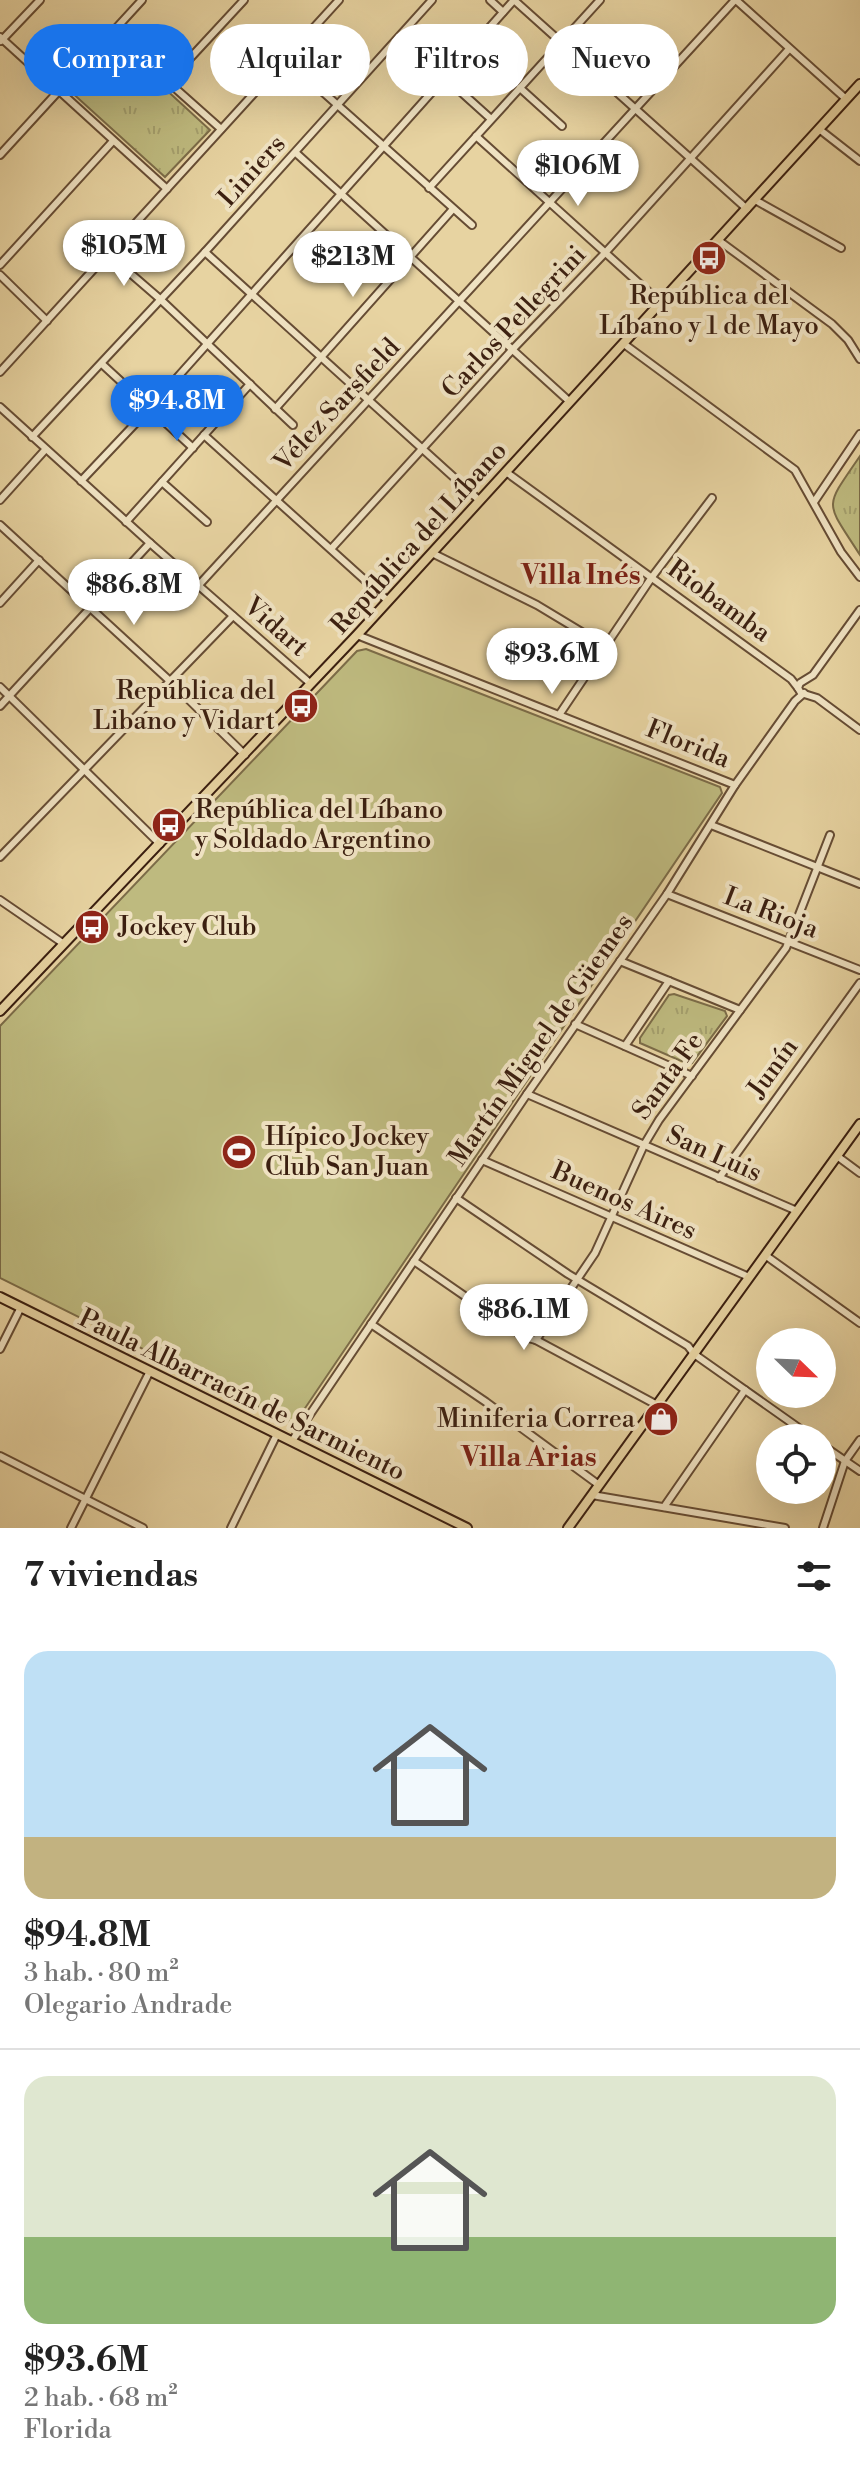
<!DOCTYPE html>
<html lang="es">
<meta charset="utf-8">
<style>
body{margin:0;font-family:"Libre Bodoni",serif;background:#f2f2f2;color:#222;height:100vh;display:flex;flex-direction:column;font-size:30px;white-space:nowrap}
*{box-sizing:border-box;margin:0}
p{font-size:26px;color:#767676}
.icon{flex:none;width:44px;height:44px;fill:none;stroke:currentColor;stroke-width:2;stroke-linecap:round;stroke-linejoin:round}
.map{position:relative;height:1528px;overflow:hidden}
.details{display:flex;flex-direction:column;background:#fff;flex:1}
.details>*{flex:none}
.banner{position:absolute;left:24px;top:24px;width:812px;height:72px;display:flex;gap:16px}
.needle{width:52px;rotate:113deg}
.buttons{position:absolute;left:756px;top:1328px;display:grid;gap:16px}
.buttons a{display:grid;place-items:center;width:80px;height:80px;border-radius:50%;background:#fff;box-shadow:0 8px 32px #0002;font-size:40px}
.price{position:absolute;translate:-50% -68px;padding:0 18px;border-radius:28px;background:#fff;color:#222;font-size:26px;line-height:52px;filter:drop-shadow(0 2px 4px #0008)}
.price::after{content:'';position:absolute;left:50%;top:48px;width:24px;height:18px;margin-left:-12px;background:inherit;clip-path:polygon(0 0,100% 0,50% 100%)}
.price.selected{background:#1a73e8;color:#fff}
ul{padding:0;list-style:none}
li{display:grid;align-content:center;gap:16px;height:424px;padding:0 24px}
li+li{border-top:2px solid #e0e0e0}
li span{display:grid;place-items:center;height:248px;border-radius:24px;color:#555}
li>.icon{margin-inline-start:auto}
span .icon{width:144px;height:144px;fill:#fffc;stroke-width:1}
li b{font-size:34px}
h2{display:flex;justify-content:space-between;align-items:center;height:96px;padding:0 24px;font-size:34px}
.chip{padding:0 28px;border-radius:36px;background:#fff;box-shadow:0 8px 32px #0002;font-size:28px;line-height:72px}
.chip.selected{background:#1a73e8;color:#fff}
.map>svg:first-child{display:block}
.grass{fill:url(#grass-tufts);stroke:#7c6c48;stroke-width:2}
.garden{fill:#beba7f;stroke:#7c6c48;stroke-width:2}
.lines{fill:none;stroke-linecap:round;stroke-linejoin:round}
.minor-casing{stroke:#664c34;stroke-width:10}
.major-casing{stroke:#3b1f10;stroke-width:12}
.minor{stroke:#efe2c2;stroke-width:6}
.major{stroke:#e7d3a1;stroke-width:8}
.labels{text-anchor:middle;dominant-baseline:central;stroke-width:8;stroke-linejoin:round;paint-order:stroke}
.street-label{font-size:26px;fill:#3b1f10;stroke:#efe2c2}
.poi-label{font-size:26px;fill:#3b1f10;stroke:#efe2c2;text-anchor:start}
.neighbourhood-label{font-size:28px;font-weight:bold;fill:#7a1f14;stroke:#efe2c2}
</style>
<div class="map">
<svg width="860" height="1528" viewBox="0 0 860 1528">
<defs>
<pattern id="grass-tufts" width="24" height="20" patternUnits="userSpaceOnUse" patternTransform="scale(2)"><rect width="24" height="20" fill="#beba7f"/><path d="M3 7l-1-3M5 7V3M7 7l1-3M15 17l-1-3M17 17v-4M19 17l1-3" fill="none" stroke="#a49f6d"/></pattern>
</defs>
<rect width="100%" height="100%" fill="#e7d3a1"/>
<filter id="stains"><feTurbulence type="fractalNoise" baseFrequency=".0025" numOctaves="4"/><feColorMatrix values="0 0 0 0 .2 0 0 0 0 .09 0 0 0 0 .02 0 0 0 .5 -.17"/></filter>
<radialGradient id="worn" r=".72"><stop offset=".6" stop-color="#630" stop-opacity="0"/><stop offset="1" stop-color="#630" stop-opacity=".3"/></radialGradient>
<g class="grass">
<polygon points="113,41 210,130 165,177 69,90"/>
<path d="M860,456V555C825,500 823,510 860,456Z"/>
<polygon points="674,994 725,1011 727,1016 692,1063 688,1064 640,1043 640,1038 669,995"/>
</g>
<polygon class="garden" points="366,649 720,787 722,793 297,1420 290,1422 0,1278 0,1026 357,651"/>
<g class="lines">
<g class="minor-casing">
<g id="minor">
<polyline points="490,0 503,12"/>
<polyline points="514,0 747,209"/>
<polyline points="736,0 846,99"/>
<polyline points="112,32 221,129"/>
<polyline points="0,37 167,189"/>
<polyline points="400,37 491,119"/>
<polyline points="1,41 40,0"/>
<polyline points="286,59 472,225"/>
<polyline points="168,82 244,0"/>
<polyline points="520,88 562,126"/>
<polyline points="819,129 860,161"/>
<polyline points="476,136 661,303"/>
<polyline points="296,153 570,402"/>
<polyline points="0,155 142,0"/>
<polyline points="429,188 600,0"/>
<polyline points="755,200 841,248"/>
<polyline points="718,240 832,324 848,340 860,359"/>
<polyline points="205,252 480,501"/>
<polyline points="108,254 160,299 293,425"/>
<polyline points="0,265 113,141"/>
<polyline points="0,275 47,321"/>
<polyline points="624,344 795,470 841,552 860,577"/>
<polyline points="102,364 193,448"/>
<polyline points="0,372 339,0"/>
<polyline points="0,407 150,543 311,684"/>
<polyline points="275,409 453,209"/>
<polyline points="204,435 388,601"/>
<polyline points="32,437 205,252 432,0"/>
<polyline points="506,472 791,679 798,688"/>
<polyline points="81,481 150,408 514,0"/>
<polyline points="162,482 207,522"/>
<polyline points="0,500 45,450"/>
<polyline points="814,502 860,434"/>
<polyline points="126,522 250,384"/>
<polyline points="0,525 171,682 245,755"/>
<polyline points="331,549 512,350 605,253 789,49"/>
<polyline points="432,553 537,605 605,646"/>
<polyline points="198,586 735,0"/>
<polyline points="0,603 39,560"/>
<polyline points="860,610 813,675 800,683 798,688 801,693 817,698 860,730"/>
<polyline points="357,635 735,785"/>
<polyline points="0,687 160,844"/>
<polyline points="0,706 150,543"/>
<polyline points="559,715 652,577 712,498"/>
<polyline points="711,825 860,884"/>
<polyline points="0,857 233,616"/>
<polyline points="667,894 860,970"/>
<polyline points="0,900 64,944"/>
<polyline points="620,961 740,1010"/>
<polyline points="575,1024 692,1076"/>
<polyline points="625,1046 669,981"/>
<polyline points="527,1094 797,1211"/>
<polyline points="837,1156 860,1173"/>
<polyline points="482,1160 749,1277"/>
<polyline points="719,1178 860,983"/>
<polyline points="456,1198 568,1274 688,1346 694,1354 813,1438"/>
<polyline points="765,1255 860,1323"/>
<polyline points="414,1261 524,1337 536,1340 657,1405"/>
<polyline points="371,1324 486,1402 599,1485"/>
<polyline points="536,1340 595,1253 644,1145 659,1120 786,948 830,835"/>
<polyline points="0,1349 21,1307"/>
<polyline points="292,1441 527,1094 667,894 735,785 795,701 804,693"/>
<polyline points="822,1445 860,1471"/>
<polyline points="0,1456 143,1528"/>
<polyline points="592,1495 785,1528"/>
<polyline points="664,1507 745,1390"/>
<polyline points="71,1528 150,1371"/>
<polyline points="231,1528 277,1434"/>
<polyline points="823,1528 845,1461 860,1440"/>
</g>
</g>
<g class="major-casing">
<g id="major">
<polyline points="0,1011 357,635 860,84"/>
<polyline points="0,1297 467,1528"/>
<polyline points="568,1528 860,1124"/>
</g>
</g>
<use href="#minor" class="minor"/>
<use href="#major" class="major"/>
</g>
<defs>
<g id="bus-disc" transform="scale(1.8)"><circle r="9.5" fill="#8f2418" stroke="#efe2c2"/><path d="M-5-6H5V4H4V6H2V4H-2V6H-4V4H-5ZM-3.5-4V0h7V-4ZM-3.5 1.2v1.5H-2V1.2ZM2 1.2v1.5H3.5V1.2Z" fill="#fff"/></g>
<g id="stadium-disc" transform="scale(1.8)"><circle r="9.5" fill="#8f2418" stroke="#efe2c2"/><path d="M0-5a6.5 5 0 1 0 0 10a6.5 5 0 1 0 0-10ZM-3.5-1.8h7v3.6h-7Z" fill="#fff"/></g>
<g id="shop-disc" transform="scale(1.8)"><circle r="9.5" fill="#8f2418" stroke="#efe2c2"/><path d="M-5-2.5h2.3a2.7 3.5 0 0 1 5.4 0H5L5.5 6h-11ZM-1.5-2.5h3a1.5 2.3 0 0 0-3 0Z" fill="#fff"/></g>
</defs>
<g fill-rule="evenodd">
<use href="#bus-disc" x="709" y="258"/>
<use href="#bus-disc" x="301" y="706"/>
<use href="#bus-disc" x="169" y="825"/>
<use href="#bus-disc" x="92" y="927"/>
<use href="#stadium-disc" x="239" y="1152"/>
<use href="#shop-disc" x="661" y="1419"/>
</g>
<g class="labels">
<g class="street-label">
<text transform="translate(252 171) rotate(-48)">Liniers</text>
<text transform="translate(514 322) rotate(-47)">Carlos Pellegrini</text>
<text transform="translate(337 405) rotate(-47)">Vélez Sarsfield</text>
<text transform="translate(419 538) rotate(-48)">República del Líbano</text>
<text transform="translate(719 601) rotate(36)">Riobamba</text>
<text transform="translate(276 627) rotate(41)">Vidart</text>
<text transform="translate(688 744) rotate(22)">Florida</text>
<text transform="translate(771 913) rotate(21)">La Rioja</text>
<text transform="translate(541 1040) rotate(-55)">Martín Miguel de Güemes</text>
<text transform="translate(773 1068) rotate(-54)">Junín</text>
<text transform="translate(668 1076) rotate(-54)">Santa Fe</text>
<text transform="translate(714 1154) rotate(24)">San Luis</text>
<text transform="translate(624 1201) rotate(24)">Buenos Aires</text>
<text transform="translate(242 1395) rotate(26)">Paula Albarracín de Sarmiento</text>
</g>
<g class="poi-label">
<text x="709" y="296" text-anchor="middle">República del<tspan x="709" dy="30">Líbano y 1 de Mayo</tspan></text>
<text x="275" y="691" text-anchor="end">República del<tspan x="275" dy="30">Libano y Vidart</tspan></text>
<text x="195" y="810">República del Líbano<tspan x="195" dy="30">y Soldado Argentino</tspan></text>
<text x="118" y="927">Jockey Club</text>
<text x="265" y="1137">Hípico Jockey<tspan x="265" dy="30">Club San Juan</tspan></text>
<text x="635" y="1419" text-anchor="end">Miniferia Correa</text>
</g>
<g class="neighbourhood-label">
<text x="581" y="575">Villa Inés</text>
<text x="529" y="1457">Villa Arias</text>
</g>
</g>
<rect width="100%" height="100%" filter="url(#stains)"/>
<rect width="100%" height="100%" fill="url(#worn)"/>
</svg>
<div class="buttons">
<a><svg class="needle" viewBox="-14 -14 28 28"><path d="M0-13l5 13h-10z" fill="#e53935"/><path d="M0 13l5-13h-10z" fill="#767676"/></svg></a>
<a><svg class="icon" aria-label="locate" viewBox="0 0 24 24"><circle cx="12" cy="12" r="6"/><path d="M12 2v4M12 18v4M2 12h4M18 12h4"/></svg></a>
</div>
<b class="price" style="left:578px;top:208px">$106M</b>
<b class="price" style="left:124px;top:288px">$105M</b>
<b class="price" style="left:353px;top:299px">$213M</b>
<b class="price selected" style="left:177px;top:443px">$94.8M</b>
<b class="price" style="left:134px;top:627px">$86.8M</b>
<b class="price" style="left:552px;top:696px">$93.6M</b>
<b class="price" style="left:524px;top:1352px">$86.1M</b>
<div class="banner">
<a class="chip selected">Comprar</a>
<a class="chip">Alquilar</a>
<a class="chip">Filtros</a>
<a class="chip">Nuevo</a>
</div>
</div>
<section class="details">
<h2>7 viviendas<svg class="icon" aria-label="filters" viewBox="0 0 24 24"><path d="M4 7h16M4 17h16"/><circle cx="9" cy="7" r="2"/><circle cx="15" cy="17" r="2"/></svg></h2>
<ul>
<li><span style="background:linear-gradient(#bfe0f5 75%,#c2b280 0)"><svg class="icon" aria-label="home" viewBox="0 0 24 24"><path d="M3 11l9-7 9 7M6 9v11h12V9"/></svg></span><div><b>$94.8M</b><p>3 hab. · 80 m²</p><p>Olegario Andrade</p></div></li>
<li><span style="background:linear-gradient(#dfe7d0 65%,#8fb573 0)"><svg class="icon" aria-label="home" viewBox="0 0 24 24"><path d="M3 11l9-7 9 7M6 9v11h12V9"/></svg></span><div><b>$93.6M</b><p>2 hab. · 68 m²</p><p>Florida</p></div></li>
</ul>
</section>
